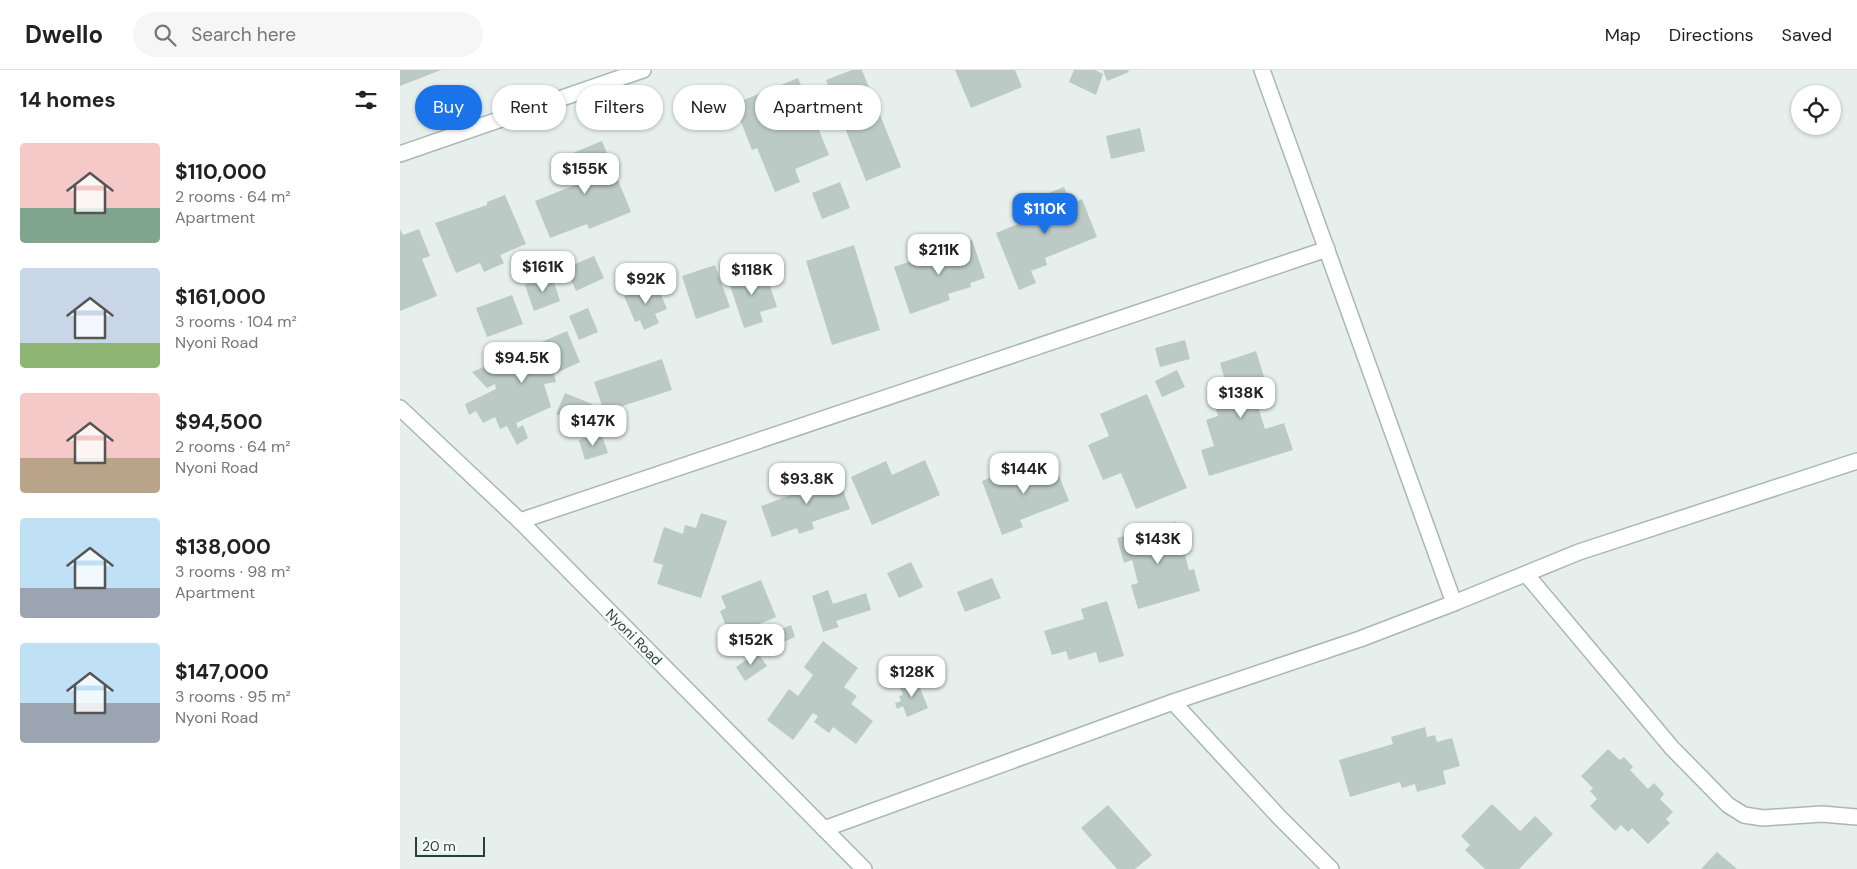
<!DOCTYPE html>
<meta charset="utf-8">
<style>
body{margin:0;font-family:"DM Sans",sans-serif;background:#f6f6f6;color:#222;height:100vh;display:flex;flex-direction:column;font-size:19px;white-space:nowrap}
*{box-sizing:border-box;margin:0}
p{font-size:16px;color:#767676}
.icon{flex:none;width:28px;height:28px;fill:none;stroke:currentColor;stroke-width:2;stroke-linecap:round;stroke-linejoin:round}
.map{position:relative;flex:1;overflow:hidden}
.panel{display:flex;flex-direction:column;background:#fff;width:400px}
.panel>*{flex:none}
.guide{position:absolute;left:15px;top:15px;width:475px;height:45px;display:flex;gap:10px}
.fabs{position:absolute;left:1391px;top:15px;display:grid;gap:10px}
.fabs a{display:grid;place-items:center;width:50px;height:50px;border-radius:50%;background:#fff;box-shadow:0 1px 4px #0004;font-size:25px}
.scale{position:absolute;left:15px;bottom:12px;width:70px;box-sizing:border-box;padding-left:5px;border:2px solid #24423a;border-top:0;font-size:14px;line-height:18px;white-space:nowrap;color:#24423a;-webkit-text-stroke:4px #f7fbf9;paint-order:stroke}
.price{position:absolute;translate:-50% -42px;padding:0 11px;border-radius:10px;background:#fff;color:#222;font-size:16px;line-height:32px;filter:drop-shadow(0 1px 2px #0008)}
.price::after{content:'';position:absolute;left:50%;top:30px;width:15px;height:11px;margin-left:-8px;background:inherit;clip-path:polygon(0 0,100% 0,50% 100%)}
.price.on{background:#1a73e8;color:#fff}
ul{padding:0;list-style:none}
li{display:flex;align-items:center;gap:15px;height:125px;padding:0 20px}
li span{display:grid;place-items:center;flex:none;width:140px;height:100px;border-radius:5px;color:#555}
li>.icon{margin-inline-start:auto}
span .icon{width:60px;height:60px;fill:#fffc;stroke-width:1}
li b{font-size:21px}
h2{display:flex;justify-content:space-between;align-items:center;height:60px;padding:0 20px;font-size:21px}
.tag{padding:0 18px;border-radius:22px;background:#fff;box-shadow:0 1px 4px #0004;font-size:18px;line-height:45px}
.tag.on{background:#1a73e8;color:#fff}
header{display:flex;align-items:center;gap:30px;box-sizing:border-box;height:70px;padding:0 25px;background:#fff;border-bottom:1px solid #e0e0e0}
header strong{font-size:24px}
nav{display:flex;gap:28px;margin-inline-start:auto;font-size:18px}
.search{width:350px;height:45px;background:#f6f6f6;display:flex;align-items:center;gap:12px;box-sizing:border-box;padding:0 18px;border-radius:28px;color:#767676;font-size:19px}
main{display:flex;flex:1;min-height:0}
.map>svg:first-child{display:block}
.building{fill:#bbcac4}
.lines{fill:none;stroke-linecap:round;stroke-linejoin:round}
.street-casing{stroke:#a8b8b2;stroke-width:18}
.street{stroke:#fff;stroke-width:15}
.labels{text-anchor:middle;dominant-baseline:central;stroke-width:5;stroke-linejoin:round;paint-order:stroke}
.street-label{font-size:14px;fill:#24423a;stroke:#f7fbf9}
</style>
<header>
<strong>Dwello</strong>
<div class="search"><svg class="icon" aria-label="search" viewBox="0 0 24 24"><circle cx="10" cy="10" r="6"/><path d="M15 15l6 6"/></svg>Search here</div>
<nav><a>Map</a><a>Directions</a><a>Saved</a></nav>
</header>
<main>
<section class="panel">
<h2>14 homes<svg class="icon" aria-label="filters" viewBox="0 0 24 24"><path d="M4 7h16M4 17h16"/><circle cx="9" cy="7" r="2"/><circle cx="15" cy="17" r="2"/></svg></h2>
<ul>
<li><span style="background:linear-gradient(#f6c9c9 65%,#7fa58c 0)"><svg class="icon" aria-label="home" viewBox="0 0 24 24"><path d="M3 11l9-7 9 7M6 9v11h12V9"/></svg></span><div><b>$110,000</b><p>2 rooms · 64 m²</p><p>Apartment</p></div></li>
<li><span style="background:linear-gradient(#c9d6e8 75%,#8fb573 0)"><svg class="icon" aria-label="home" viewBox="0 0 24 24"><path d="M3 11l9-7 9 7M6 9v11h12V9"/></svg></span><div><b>$161,000</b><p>3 rooms · 104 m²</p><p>Nyoni Road</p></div></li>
<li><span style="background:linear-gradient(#f6c9c9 65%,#b9a48a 0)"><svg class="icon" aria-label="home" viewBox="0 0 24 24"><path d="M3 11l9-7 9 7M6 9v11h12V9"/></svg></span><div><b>$94,500</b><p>2 rooms · 64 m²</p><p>Nyoni Road</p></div></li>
<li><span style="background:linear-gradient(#bfe0f5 70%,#9aa5b1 0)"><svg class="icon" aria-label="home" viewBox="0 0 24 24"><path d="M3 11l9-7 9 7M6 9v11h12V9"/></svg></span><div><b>$138,000</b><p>3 rooms · 98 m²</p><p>Apartment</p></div></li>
<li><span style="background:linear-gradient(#bfe0f5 60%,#9aa5b1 0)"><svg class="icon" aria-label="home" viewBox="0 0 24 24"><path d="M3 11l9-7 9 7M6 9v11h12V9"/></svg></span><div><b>$147,000</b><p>3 rooms · 95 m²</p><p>Nyoni Road</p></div></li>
</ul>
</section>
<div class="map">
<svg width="1457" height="799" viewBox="0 0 1457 799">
<rect width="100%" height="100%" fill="#e6efeb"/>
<g class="building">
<polygon points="0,0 41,0 0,16"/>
<polygon points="452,0 462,0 501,97 466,111 426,10"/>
<polygon points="555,0 615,0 622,17 571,38"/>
<polygon points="674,0 695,0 703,4 696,25 669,12"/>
<polygon points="703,0 728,0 729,2 707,11"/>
<polygon points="398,8 429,85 395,99 400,112 375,122 357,78 352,80 334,34"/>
<polygon points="740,58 745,81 711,89 706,66"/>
<polygon points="202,71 231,142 189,159 187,154 150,168 135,131 180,113 168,85"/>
<polygon points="440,112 450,138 422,149 412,123"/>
<polygon points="664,117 671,134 682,129 697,167 645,188 647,195 631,201 636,213 619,220 596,163 637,146 631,130"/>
<polygon points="105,125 126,174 100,185 104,193 84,202 80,193 56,203 35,153 87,135 87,132"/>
<polygon points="0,159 3,165 19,159 30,186 22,189 37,226 0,241"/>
<polygon points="572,170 585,208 570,213 571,217 548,224 550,230 510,244 494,197"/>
<polygon points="454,175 480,260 432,275 406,191"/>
<polygon points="194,186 204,208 176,221 166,198"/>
<polygon points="315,195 330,237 296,249 282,206"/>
<polygon points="364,198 377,237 360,242 363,252 344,258 328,209"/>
<polygon points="152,206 160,231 134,241 125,215"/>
<polygon points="256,213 267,239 255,244 259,253 244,260 240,250 235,252 224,226"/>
<polygon points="112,225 123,254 87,267 76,238"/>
<polygon points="188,238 198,262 179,270 169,246"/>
<polygon points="167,261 180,292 154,304 156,312 144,314 151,337 116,353 118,358 123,355 128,368 117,375 107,356 100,359 95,347 83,353 76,341 69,345 65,334 96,319 95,314 87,318 72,302"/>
<polygon points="785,270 790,289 760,297 755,278"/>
<polygon points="856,281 870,326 856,330 865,359 884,353 893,380 809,406 801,380 814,376 806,350 818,346 808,314 825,310 820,293"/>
<polygon points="262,289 272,320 204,342 194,312"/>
<polygon points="777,300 785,317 762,327 755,311"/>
<polygon points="165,323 192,334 183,355 156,344"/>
<polygon points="747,324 787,418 736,439 721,403 703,410 688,375 709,366 700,344"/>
<polygon points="201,363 208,383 185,390 179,370"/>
<polygon points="525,390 540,425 472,455 451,407 486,391 492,405"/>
<polygon points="641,391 645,403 656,398 669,431 620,450 623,457 602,465 582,411 609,400 614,414 625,410 621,399"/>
<polygon points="434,396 450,439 412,452 414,459 399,464 397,458 372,467 361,436 418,415 414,404"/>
<polygon points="301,443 327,451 301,528 257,514 263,495 253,492 264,457 283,464 285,455 296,458"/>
<polygon points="776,452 789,500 794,499 800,521 738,539 731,515 738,513 732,490 724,493 717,468"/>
<polygon points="511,492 523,517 499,528 487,503"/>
<polygon points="592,508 601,528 565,542 557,522"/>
<polygon points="361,510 376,547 343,561 345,566 332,572 320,541 326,538 321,526"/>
<polygon points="428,520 433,534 466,523 471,540 436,551 439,557 423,562 412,526"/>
<polygon points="707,531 724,586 699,593 696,582 669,590 666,581 652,585 644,561 684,549 681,539"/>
<polygon points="391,555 395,567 367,579 363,567"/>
<polygon points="423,571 458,598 444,617 457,626 451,634 473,651 456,674 433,657 429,663 414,652 418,646 413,643 393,670 367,650 389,619 398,626 413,605 404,597"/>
<polygon points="357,582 367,596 345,611 336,597"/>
<polygon points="516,608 528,638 507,647 503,636 497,639 495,633 501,631 499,626 503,625 499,615"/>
<polygon points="1025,657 1027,667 1035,665 1037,672 1052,668 1060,696 1043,701 1046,714 1017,722 1015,714 1002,718 1000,712 950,727 939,690 993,674 991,667"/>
<polygon points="1208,679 1220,690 1224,687 1233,697 1230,700 1248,719 1254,713 1264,724 1260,729 1273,742 1266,749 1270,753 1248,774 1232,758 1228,762 1221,755 1215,761 1190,736 1197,729 1190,721 1193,718 1181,706"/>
<polygon points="1092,734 1120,761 1135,746 1153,764 1119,799 1085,799 1065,780 1070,775 1061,766"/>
<polygon points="708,735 752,785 735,799 717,799 681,758"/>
<polygon points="1317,782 1337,799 1301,799"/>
</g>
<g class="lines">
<g class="street-casing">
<g id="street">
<polyline points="862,0 1054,533 1179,482 1457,391"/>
<polyline points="0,84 243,0"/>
<polyline points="0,338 120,451 464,799"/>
<polyline points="120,451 927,179"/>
<polyline points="1126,504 1272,678 1328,735 1344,745 1363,748 1422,744 1457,747"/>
<polyline points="424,759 773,632"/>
<polyline points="931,799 880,748 773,632 960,569 1054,533"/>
</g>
</g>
<use href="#street" class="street"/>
</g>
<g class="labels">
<g class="street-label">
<text transform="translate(234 567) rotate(45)">Nyoni Road</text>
</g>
</g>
</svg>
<div class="fabs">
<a><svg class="icon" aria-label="locate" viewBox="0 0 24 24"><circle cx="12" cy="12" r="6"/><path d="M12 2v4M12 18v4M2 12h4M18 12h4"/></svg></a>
</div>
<div class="scale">20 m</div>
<b class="price" style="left:185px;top:125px">$155K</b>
<b class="price on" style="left:645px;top:165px">$110K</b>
<b class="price" style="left:539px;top:206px">$211K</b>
<b class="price" style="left:143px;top:223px">$161K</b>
<b class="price" style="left:352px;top:226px">$118K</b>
<b class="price" style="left:246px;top:235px">$92K</b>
<b class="price" style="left:122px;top:314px">$94.5K</b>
<b class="price" style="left:841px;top:349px">$138K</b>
<b class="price" style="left:193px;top:377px">$147K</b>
<b class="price" style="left:624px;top:425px">$144K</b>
<b class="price" style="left:407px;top:435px">$93.8K</b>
<b class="price" style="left:758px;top:495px">$143K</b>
<b class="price" style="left:351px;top:596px">$152K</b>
<b class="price" style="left:512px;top:628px">$128K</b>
<div class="guide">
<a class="tag on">Buy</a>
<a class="tag">Rent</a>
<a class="tag">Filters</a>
<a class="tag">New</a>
<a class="tag">Apartment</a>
</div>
</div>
</main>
